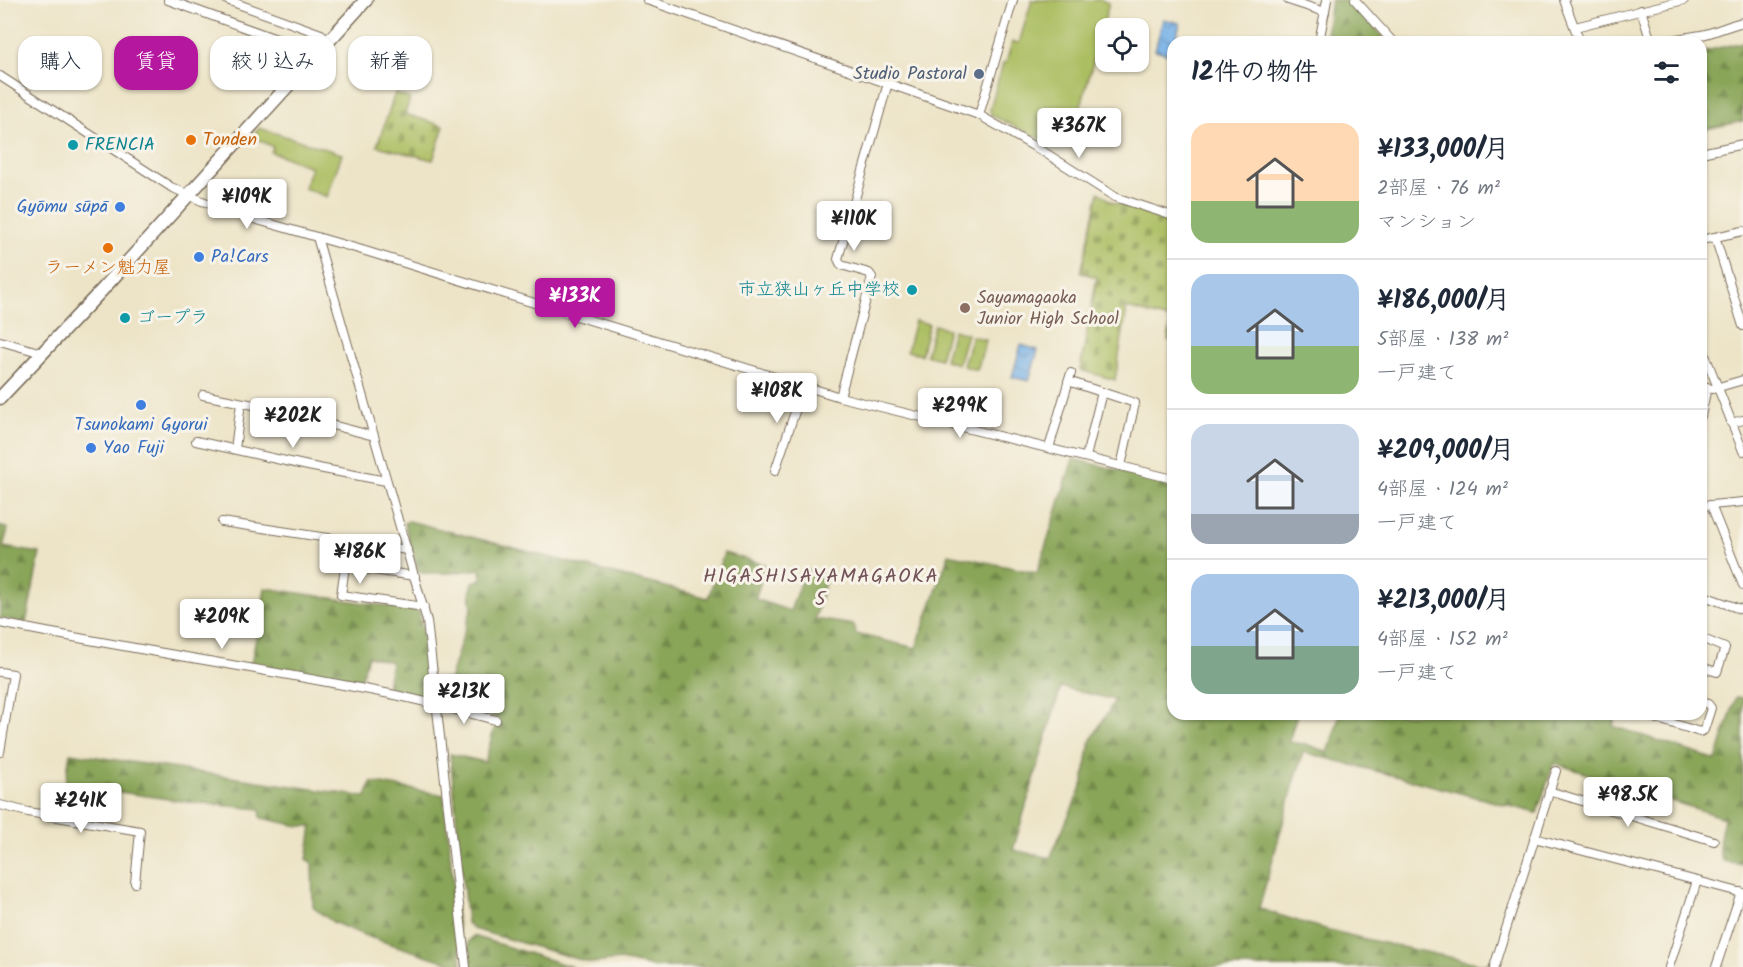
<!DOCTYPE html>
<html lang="ja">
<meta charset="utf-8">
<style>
body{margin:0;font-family:Kalam,"Klee One",sans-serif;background:#f6f6f7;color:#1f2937;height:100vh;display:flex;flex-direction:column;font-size:22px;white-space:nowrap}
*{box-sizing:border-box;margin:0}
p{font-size:20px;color:#747a83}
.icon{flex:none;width:33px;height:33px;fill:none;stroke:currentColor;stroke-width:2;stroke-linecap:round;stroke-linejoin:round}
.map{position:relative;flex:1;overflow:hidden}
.drawer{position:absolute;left:1167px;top:36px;width:540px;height:684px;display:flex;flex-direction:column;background:#fff;border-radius:18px;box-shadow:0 2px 4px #0004}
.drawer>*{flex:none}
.top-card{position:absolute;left:18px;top:36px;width:570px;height:54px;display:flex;gap:12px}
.fabs{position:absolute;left:1095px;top:18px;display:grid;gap:12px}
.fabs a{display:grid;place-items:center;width:54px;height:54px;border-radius:12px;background:#fff;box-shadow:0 2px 4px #0004;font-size:30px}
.price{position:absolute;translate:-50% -51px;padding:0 14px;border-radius:6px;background:#fff;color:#222;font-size:20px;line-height:39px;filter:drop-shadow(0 2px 3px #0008)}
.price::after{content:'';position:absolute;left:50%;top:36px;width:18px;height:14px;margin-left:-9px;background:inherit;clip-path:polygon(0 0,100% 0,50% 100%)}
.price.on{background:#b5179e;color:#fff}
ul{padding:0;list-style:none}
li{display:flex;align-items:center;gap:18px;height:150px;padding:0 24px}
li+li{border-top:2px solid #e0e1e3}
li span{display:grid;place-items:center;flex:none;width:168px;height:120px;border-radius:18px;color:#555}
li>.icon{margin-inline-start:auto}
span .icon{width:72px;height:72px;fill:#fffc;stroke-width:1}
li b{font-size:26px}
h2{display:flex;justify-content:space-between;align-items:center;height:72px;padding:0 24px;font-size:26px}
.tag{padding:0 21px;border-radius:18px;background:#fff;box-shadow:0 2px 4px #0004;font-size:21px;line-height:54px}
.tag.on{background:#b5179e;color:#fff}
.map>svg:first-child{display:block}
.forest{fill:url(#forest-firs);stroke:#62683b;stroke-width:1.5;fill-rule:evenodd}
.cemetery{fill:url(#cemetery-stones);stroke:#747440;stroke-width:1.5}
.park{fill:#acbe62;stroke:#747440;stroke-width:1.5}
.water{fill:url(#water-waves);stroke:#586d82;stroke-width:1.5}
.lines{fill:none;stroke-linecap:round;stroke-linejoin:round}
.minor-casing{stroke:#796b59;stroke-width:10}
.trunk-casing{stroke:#796b59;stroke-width:15}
.minor{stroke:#fff;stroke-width:8}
.trunk{stroke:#fff;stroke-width:12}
.service-dot{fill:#5c6f8a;stroke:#f7f3e8;stroke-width:2}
.food-dot{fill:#e8710a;stroke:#f7f3e8;stroke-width:2}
.culture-dot{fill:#0f9aa8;stroke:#f7f3e8;stroke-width:2}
.shop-dot{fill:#3f7fe0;stroke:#f7f3e8;stroke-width:2}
.education-dot{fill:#8d6e63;stroke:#f7f3e8;stroke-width:2}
.labels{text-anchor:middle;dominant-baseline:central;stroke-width:6;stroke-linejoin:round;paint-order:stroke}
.service-label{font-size:18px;fill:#4e5e75;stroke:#f7f3e8;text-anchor:end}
.food-label{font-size:18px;fill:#c56008;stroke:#f7f3e8;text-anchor:start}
.culture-label{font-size:18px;fill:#0d838f;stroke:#f7f3e8;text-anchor:start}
.shop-label{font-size:18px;fill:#366cbe;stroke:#f7f3e8;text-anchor:start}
.education-label{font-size:18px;fill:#785e54;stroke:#f7f3e8;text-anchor:start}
.neighbourhood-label{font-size:20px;letter-spacing:1.5px;fill:#725257;stroke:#f7f3e8}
</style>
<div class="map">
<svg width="1743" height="967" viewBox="0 0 1743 967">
<defs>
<pattern id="forest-firs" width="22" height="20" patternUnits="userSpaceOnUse" patternTransform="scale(1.5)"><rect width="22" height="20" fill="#89a558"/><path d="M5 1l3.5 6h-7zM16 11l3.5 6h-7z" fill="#718748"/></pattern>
<pattern id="cemetery-stones" width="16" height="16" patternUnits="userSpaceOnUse" patternTransform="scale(1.5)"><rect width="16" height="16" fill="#acbe62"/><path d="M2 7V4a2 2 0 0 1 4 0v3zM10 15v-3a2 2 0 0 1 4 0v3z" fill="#8d9b50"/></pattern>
<pattern id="water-waves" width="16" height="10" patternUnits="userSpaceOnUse" patternTransform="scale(1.5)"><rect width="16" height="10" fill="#76b0e7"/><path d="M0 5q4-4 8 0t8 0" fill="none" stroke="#628fbb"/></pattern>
</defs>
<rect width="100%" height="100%" fill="#f7f3e8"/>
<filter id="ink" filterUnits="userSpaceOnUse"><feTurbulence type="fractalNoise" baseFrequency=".0167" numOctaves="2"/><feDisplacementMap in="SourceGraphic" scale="12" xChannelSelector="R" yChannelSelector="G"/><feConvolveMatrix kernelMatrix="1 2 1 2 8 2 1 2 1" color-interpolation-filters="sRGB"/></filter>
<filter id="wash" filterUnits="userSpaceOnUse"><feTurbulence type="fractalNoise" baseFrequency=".008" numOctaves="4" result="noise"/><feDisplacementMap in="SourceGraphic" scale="24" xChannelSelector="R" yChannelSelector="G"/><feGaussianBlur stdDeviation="1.35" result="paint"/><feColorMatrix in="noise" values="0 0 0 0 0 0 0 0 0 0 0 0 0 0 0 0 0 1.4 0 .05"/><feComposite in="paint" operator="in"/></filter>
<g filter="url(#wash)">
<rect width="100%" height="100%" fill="#ede4c7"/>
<g class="forest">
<polygon points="1331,0 1351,0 1388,42 1325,42"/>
<polygon points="1743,42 1743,93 1741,94 1743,121 1701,130 1701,52"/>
<path d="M1073,459L1173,483V714H1297L1289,742L1309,745L1328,753L1340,714H1616L1613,726L1716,760L1736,697L1743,698V864L1723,861C1715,849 1722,831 1724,818L1554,763L1537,813L1303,752L1259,908C1331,935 1410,948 1485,965L1490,961L1491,967H654L620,960L592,963L473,929L467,923L450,754L485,762L497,718L443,704L441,679L449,680L472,607L470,594L473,582L482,579L480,569L451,573H422L418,570L404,523L409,521L708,598L724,553L766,565L755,599L790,611L805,570L827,575L815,619L854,625L856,634L916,648L949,554L1037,573ZM1061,687L1115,700L1090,742L1083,783L1050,858L1013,850Z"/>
<polygon points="0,526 8,529 3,547 40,553 26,623 0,618"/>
<polygon points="265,588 419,611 434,695 428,699 387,688 391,662 368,656 360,683 251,665"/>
<polygon points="70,753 366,797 371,782 444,795 462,967 366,936 333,922 315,909 313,906 312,862 307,860 312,826 299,826 261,818 260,809 189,802 65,784"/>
<polygon points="473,936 572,967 470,967 468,942"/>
</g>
<g class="cemetery">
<polygon points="395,93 410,99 405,114 444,126 433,160 377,146"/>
<polygon points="1099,192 1112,202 1173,221 1173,341 1168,340 1172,320 1127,308 1115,380 1080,370 1097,277 1081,273"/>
</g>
<g class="park">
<polygon points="1032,0 1101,0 1109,3 1074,132 1061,136 1054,134 1044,141 991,115 990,109 1003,63 1006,63 1012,42 1019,43"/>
<polygon points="259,128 342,154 327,197 304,188 311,167 271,152 273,147 252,136"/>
<polygon points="915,321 929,324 921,355 907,351"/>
<polygon points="934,325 948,329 940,359 926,355"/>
<polygon points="953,330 967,334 958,364 945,360"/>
<polygon points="972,336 986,340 977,370 963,366"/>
</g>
<g class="water">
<polygon points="1163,19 1180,23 1175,42 1173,42 1172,55 1155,50"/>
<polygon points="1021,345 1038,350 1029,381 1012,377"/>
</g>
</g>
<g filter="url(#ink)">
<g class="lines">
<g class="minor-casing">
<g id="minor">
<polyline points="168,0 307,50 314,55"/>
<polyline points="227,0 321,34 329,40"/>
<polyline points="647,0 979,115 1047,154 1115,197 1173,216"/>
<polyline points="1288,0 1325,12"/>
<polyline points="1355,0 1393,42"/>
<polyline points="1564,0 1580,42"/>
<polyline points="1641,10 1651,42"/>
<polyline points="1575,27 1684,0"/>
<polyline points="1319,42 1327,0"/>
<path d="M1662,42C1675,39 1688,37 1701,35C1716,32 1729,25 1743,22"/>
<polyline points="0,76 171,187 202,201 254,219 362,250 840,397 1173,479"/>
<polyline points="979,115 1013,0"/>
<polyline points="1701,153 1743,144"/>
<polyline points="317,237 427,621 466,967"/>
<polyline points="1715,237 1743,326"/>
<polyline points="1701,240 1743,231"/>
<polyline points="0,341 42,353"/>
<polyline points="1701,345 1743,451"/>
<polyline points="1068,381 1135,403 1121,466"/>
<polyline points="1701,386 1712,389 1743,380"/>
<polyline points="203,395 259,406 374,436"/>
<polyline points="840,397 872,277 869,273 841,265 838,259 888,83"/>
<polyline points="1701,416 1707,387"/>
<polyline points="1731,423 1743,420"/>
<polyline points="196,441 308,466 386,481"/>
<polyline points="1049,448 1071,373"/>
<polyline points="235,449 241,403"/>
<polyline points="1086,457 1102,392"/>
<polyline points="775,471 804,385"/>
<polyline points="1711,505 1743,585"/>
<polyline points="1701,506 1743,502"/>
<polyline points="222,522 407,550"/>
<polyline points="415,576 345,566 341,595 424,607"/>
<polyline points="1701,595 1743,610"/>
<path d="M0,623C129,649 260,668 390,694C425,701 460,711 496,720"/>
<polyline points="1701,638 1725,648 1717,672 1701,667"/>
<polyline points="0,672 13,674 0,752"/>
<polyline points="1642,714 1700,732 1704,730 1711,708 1708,704 1701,702"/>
<polyline points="1549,791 1714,841"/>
<polyline points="0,805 28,812 140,831 135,883"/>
<polyline points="1534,838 1743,893"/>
<polyline points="1494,967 1556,771"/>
<polyline points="1669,967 1697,881"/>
<polyline points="1716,967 1741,892"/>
</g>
</g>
<g class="trunk-casing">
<polyline id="trunk" points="0,398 102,290 366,0"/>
</g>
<use href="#minor" class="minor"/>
<use href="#trunk" class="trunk"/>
</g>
</g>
<circle class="service-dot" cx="979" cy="74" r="6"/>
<g class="food-dot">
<circle cx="191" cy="140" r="6"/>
<circle cx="108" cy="248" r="6"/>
</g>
<g class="culture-dot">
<circle cx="73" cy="145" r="6"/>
<circle cx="912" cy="290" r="6"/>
<circle cx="125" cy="318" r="6"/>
</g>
<g class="shop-dot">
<circle cx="120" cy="207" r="6"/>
<circle cx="199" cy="257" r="6"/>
<circle cx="141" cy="405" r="6"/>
<circle cx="91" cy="448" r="6"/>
</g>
<circle class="education-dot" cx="965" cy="308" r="6"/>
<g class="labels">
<g class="service-label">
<text x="967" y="74">Studio Pastoral</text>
</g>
<g class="food-label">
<text x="203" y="140">Tonden</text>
<text x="108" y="268" text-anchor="middle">ラーメン魁力屋</text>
</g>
<g class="culture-label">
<text x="85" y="145">FRENCIA</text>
<text x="900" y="290" text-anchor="end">市立狭山ヶ丘中学校</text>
<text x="137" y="318">ゴープラ</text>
</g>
<g class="shop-label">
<text x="108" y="207" text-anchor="end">Gyōmu sūpā</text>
<text x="211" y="257">Pa!Cars</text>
<text x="141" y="425" text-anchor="middle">Tsunokami Gyorui</text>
<text x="103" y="448">Yao Fuji</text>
</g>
<g class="education-label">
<text x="977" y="298">Sayamagaoka<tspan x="977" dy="21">Junior High School</tspan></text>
</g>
<g class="neighbourhood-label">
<text x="821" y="577">HIGASHISAYAMAGAOKA<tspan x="821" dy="23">5</tspan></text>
</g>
</g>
</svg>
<div class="fabs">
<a><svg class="icon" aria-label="locate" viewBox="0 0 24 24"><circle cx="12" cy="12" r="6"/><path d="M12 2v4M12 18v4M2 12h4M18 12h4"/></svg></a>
</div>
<b class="price" style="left:1079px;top:159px">¥367K</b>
<b class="price" style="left:247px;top:230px">¥109K</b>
<b class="price" style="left:854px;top:252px">¥110K</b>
<b class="price on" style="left:575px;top:329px">¥133K</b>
<b class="price" style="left:777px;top:424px">¥108K</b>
<b class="price" style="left:960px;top:439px">¥299K</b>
<b class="price" style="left:293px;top:449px">¥202K</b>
<b class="price" style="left:360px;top:585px">¥186K</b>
<b class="price" style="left:222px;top:650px">¥209K</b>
<b class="price" style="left:464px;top:725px">¥213K</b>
<b class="price" style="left:1628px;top:828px">¥98.5K</b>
<b class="price" style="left:81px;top:834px">¥241K</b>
<div class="top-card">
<a class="tag">購入</a>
<a class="tag on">賃貸</a>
<a class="tag">絞り込み</a>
<a class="tag">新着</a>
</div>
<section class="drawer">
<h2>12件の物件<svg class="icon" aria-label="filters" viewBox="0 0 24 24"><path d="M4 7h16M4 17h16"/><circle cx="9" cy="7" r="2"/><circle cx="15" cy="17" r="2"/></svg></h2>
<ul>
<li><span style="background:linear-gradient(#ffd9b3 65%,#8fb573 0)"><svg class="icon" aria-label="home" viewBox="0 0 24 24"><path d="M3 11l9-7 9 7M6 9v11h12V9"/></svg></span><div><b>¥133,000/月</b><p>2部屋 · 76 m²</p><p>マンション</p></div></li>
<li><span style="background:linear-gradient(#a9c7e8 60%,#8fb573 0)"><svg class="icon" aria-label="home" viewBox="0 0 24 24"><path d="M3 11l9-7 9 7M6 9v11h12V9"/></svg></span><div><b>¥186,000/月</b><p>5部屋 · 138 m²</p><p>一戸建て</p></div></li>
<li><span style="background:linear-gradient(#c9d6e8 75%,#9aa5b1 0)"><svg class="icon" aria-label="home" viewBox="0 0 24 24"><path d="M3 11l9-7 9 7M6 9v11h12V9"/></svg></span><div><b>¥209,000/月</b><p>4部屋 · 124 m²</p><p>一戸建て</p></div></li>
<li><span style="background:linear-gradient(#a9c7e8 60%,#7fa58c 0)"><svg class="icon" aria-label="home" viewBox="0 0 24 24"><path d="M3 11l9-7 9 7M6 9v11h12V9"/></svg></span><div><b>¥213,000/月</b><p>4部屋 · 152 m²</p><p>一戸建て</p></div></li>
</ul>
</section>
</div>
